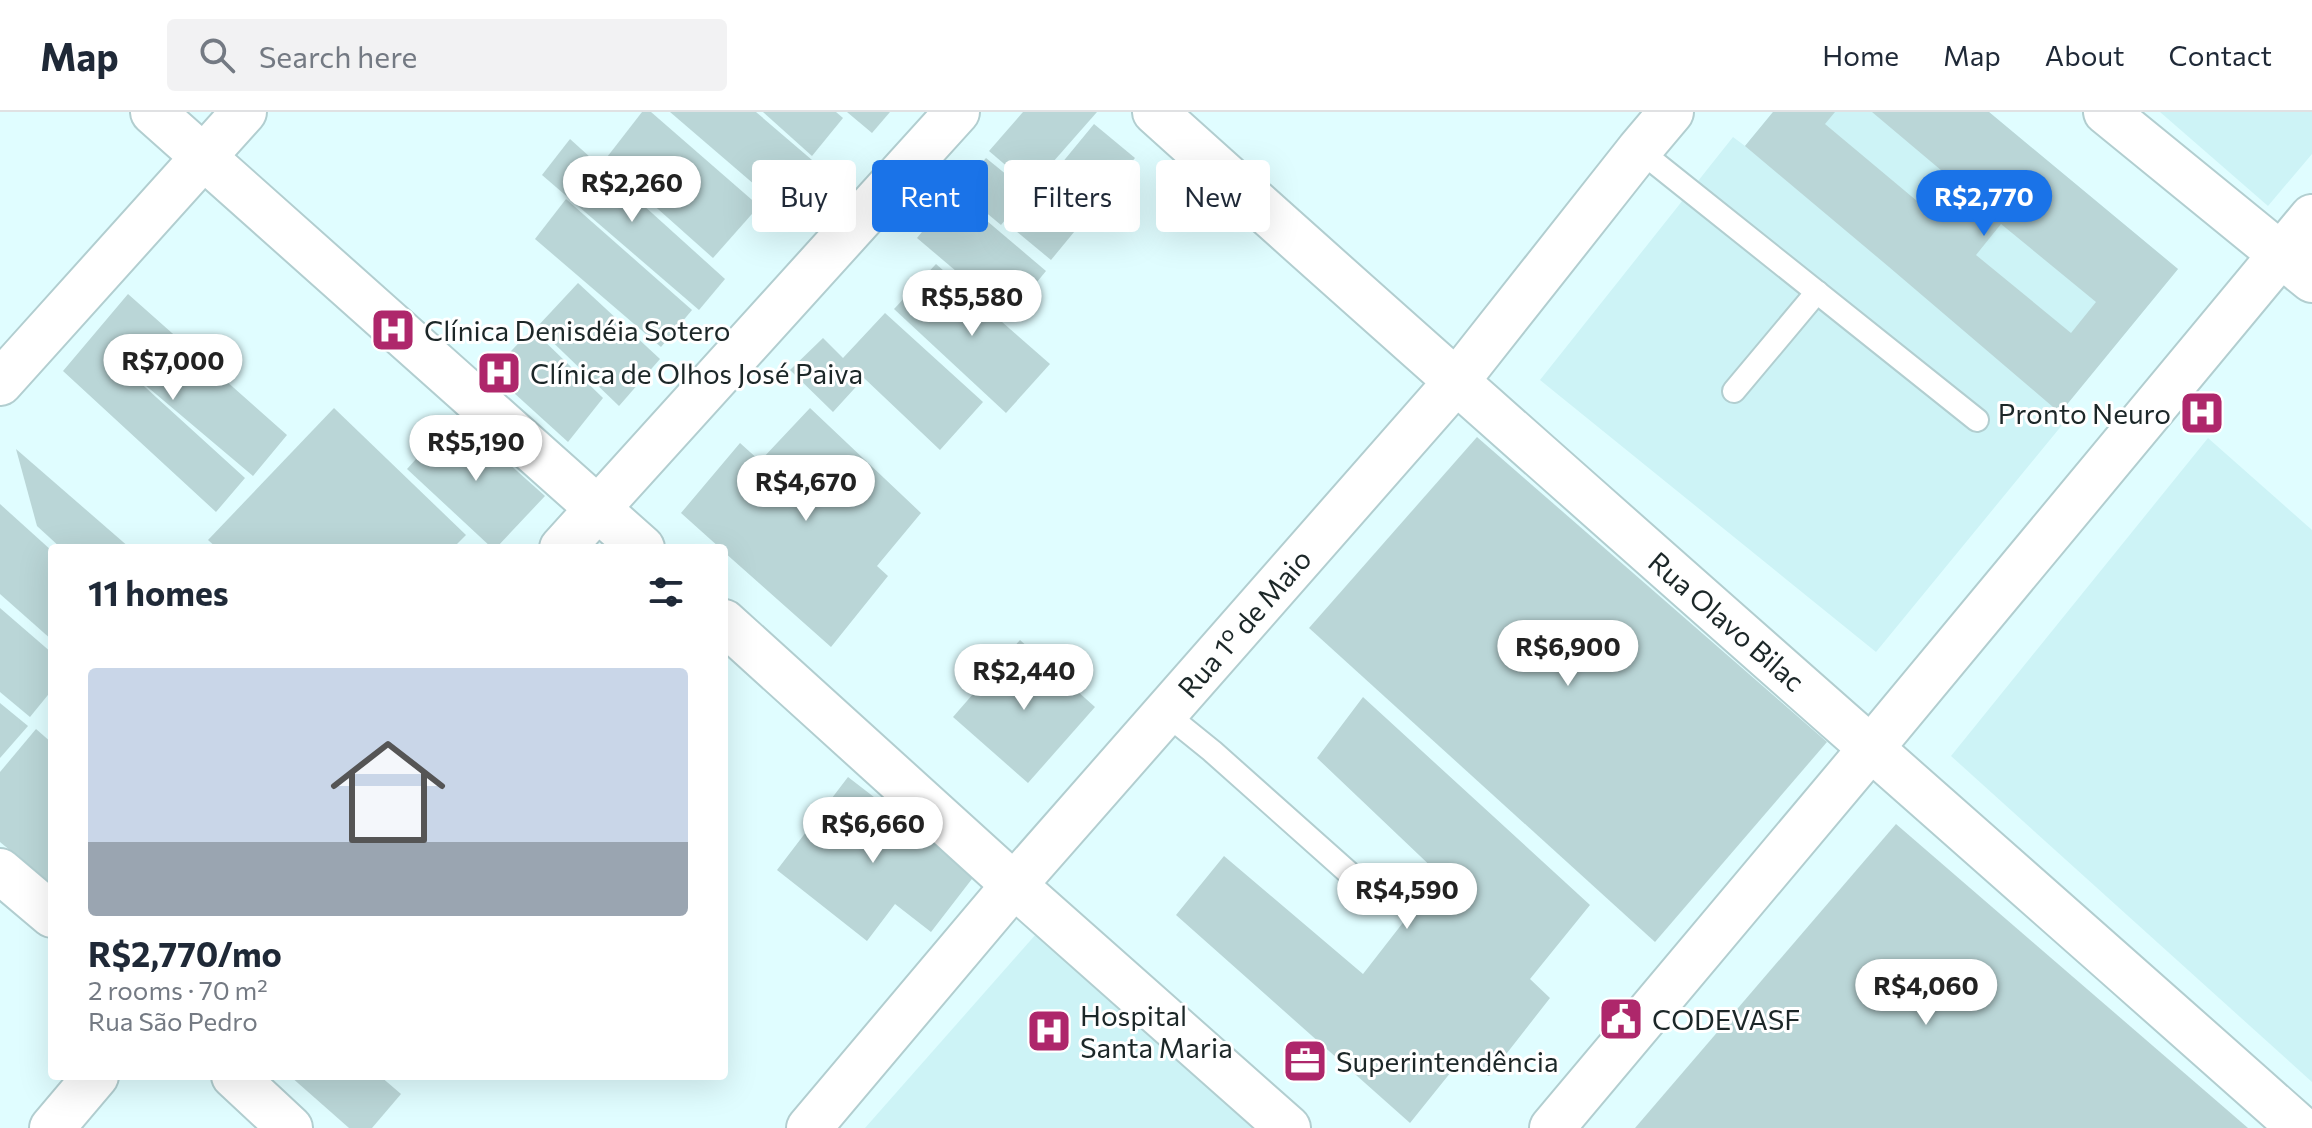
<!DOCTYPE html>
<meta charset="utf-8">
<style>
body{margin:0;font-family:Commissioner,sans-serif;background:#f2f2f3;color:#1f2937;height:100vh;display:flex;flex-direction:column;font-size:30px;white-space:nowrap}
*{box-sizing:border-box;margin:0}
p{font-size:26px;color:#747a83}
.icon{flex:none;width:44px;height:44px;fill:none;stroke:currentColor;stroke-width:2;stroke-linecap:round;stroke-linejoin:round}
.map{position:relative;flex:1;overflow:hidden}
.drawer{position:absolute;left:48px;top:432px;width:680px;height:536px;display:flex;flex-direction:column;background:#fff;border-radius:8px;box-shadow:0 8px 32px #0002}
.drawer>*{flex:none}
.top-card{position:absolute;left:752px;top:48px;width:760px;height:72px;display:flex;gap:16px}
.price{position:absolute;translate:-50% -68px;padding:0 18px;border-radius:28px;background:#fff;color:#222;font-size:26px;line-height:52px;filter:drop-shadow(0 2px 4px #0008)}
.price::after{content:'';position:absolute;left:50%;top:48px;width:24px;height:18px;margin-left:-12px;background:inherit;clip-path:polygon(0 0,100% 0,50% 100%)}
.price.selected{background:#1a73e8;color:#fff}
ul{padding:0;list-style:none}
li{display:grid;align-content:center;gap:16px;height:424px;padding:0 40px}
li+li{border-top:2px solid #e0e1e3}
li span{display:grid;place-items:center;height:248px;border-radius:8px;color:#555}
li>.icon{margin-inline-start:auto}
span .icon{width:144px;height:144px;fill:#fffc;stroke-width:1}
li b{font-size:34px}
h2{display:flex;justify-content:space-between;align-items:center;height:96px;padding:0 40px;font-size:34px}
.tag{padding:0 28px;border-radius:8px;background:#fff;box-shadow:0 8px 32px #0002;font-size:28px;line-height:72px}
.tag.selected{background:#1a73e8;color:#fff}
header{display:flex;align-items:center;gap:48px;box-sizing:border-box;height:112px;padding:0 40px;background:#fff;border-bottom:2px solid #e0e1e3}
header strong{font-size:38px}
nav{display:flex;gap:44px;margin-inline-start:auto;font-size:28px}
.search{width:560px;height:72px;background:#f2f2f3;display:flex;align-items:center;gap:20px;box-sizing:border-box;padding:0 28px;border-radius:8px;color:#747a83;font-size:30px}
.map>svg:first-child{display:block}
.built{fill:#cdf3f6}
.building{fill:#bad6d7;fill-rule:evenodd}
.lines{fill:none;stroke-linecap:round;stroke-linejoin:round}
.service-casing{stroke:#b2ced0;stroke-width:26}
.minor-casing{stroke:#b2ced0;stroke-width:48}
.tertiary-casing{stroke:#b2ced0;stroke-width:48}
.secondary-casing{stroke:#b2ced0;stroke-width:48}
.service{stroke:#fff;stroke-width:22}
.minor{stroke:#fff;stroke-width:44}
.tertiary{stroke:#fff;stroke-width:44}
.secondary{stroke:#fff;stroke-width:44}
.labels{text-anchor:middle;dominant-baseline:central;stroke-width:6;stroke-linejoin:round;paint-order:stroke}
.poi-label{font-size:28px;fill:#1c2728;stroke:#fff;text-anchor:start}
.street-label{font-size:28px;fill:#1c2728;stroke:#fff}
</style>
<header>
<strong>Map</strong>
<div class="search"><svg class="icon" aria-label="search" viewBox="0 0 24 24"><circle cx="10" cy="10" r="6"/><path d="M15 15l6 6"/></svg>Search here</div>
<nav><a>Home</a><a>Map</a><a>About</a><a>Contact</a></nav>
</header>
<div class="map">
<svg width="2312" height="1016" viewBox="0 0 2312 1016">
<rect width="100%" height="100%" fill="#e0fdff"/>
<g class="built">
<polygon points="1773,0 1989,0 2178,157 2060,300 2067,307 1876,540 1540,268 1733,25 1745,34"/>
<polygon points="2160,0 2312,0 2312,42 2268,94"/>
<polygon points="2208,326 2312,418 2312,970 1951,644"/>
<polygon points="1037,821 1257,1016 865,1016"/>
</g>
<g class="building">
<polygon points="642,0 651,0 759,94 713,146 604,49"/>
<polygon points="670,0 756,0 812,48 776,91"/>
<polygon points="763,0 836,0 843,6 812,44"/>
<polygon points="847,0 890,0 872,21"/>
<polygon points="1023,0 1097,0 1031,75 989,39"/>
<path d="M1773,0H1835L1825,12L1917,89L1942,59L1872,0H1989L2178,157L2060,301L1889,155L1745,34ZM2001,112L2096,190L2071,221L1976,143Z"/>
<polygon points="1094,12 1135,46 1051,148 1010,114"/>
<polygon points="570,27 725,167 699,198 542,63"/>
<polygon points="986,46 1028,80 1001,113 959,78"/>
<polygon points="954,81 1046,159 1009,204 917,126"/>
<polygon points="566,87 692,198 661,235 535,127"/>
<polygon points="936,152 1050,252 1006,301 894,197"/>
<polygon points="578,171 660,247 619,294 537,215"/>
<polygon points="128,182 287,323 253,364 112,245 245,366 216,400 63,259"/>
<polygon points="885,201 983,290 940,338 864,266 833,300 790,258 823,226 843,246"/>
<polygon points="532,217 603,286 568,330 491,260"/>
<polygon points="334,296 466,423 453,436 217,436 208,428"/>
<polygon points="810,296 921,401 877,454 888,464 831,535 724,440 724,436 720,436 681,401 740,331 760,349"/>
<polygon points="455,304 545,384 496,436 492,436 407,357"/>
<polygon points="1477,325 1827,630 1655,830 1309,516"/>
<polygon points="16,337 130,436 61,436 37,414"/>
<polygon points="0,392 52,439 52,528 0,482"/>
<polygon points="0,496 52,541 52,578 30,605 0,580"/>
<polygon points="1020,528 1095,595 1028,671 953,605"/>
<polygon points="1363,585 1590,793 1530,867 1550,886 1489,964 1459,950 1410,1011 1176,803 1224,744 1363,862 1440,763 1317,646"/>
<polygon points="0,591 28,614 0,646"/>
<polygon points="36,617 52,631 52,773 0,730 0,660"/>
<polygon points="848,665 975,763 931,820 895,792 867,829 777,758"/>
<polygon points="1896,712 2248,1016 1635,1016"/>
<polygon points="290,964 380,964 401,982 372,1016 349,1016"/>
</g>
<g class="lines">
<g class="service-casing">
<g id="service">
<polyline points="1639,38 1977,308"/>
<polyline points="1734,279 1817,180"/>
<polyline points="1165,601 1212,639 1377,786"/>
</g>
</g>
<g class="minor-casing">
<g id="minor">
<polyline points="153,0 642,436"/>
<polyline points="724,510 1014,773 1288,1016"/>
<polyline points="0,759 52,803"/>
<polyline points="234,964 290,1016"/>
<polyline points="809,1016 1014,773 1455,271 1639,38 1671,0"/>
</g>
</g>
<g class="tertiary-casing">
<g id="tertiary">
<path d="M1155,0C1534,342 1919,677 2300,1016"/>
<polyline points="2106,0 2312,168"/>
<polyline points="1552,1016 1872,635 2312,105"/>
</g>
</g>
<g class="secondary-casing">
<g id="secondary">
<polyline points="0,271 244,0"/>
<polyline points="562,436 957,0"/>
<polyline points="52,1016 96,964"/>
</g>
</g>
<use href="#service" class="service"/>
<use href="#minor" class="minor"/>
<use href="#tertiary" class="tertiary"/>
<use href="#secondary" class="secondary"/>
</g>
<defs>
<g id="hospital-square" transform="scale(2.3)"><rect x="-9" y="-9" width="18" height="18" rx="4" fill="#ae276b" stroke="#fff"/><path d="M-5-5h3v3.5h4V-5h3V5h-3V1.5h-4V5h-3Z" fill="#fff"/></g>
<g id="civic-square" transform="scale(2.3)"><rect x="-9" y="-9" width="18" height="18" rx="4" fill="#ae276b" stroke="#fff"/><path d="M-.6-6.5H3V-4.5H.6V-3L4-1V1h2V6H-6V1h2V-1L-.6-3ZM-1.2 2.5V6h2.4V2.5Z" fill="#fff"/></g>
<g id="office-square" transform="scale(2.3)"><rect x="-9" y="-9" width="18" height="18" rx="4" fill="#ae276b" stroke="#fff"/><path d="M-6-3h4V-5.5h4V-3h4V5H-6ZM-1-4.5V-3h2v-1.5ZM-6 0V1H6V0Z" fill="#fff"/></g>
</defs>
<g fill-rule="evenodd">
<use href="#hospital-square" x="393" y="218"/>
<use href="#hospital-square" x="499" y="261"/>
<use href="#hospital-square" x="2202" y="301"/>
<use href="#civic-square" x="1621" y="907"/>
<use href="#hospital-square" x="1049" y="919"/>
<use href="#office-square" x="1305" y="949"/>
</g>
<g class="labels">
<g class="poi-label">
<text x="424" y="218">Clínica Denisdéia Sotero</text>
<text x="530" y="261">Clínica de Olhos José Paiva</text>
<text x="2171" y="301" text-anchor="end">Pronto Neuro</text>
<text x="1080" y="903">Hospital<tspan x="1080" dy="32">Santa Maria</tspan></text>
<text x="1652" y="907">CODEVASF</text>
<text x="1336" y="949">Superintendência</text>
</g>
<g class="street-label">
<text transform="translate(1727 509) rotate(41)">Rua Olavo Bilac</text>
<text transform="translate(1244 511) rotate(-49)">Rua 1º de Maio</text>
</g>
</g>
</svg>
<b class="price" style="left:632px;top:112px">R$2,260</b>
<b class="price selected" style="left:1984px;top:126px">R$2,770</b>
<b class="price" style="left:972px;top:226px">R$5,580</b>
<b class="price" style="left:173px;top:290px">R$7,000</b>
<b class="price" style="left:476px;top:371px">R$5,190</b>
<b class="price" style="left:806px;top:411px">R$4,670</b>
<b class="price" style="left:1568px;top:576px">R$6,900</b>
<b class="price" style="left:1024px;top:600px">R$2,440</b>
<b class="price" style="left:873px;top:753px">R$6,660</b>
<b class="price" style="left:1407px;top:819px">R$4,590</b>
<b class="price" style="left:1926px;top:915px">R$4,060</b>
<div class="top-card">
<a class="tag">Buy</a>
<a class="tag selected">Rent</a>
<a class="tag">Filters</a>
<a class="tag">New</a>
</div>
<section class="drawer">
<h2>11 homes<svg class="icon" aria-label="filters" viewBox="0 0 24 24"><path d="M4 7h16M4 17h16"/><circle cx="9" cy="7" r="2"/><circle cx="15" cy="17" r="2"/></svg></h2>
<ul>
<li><span style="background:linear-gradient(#c9d6e8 70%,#9aa5b1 0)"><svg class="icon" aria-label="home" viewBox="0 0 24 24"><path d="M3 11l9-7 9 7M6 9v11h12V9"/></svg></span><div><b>R$2,770/mo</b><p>2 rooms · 70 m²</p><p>Rua São Pedro</p></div></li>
</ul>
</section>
</div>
